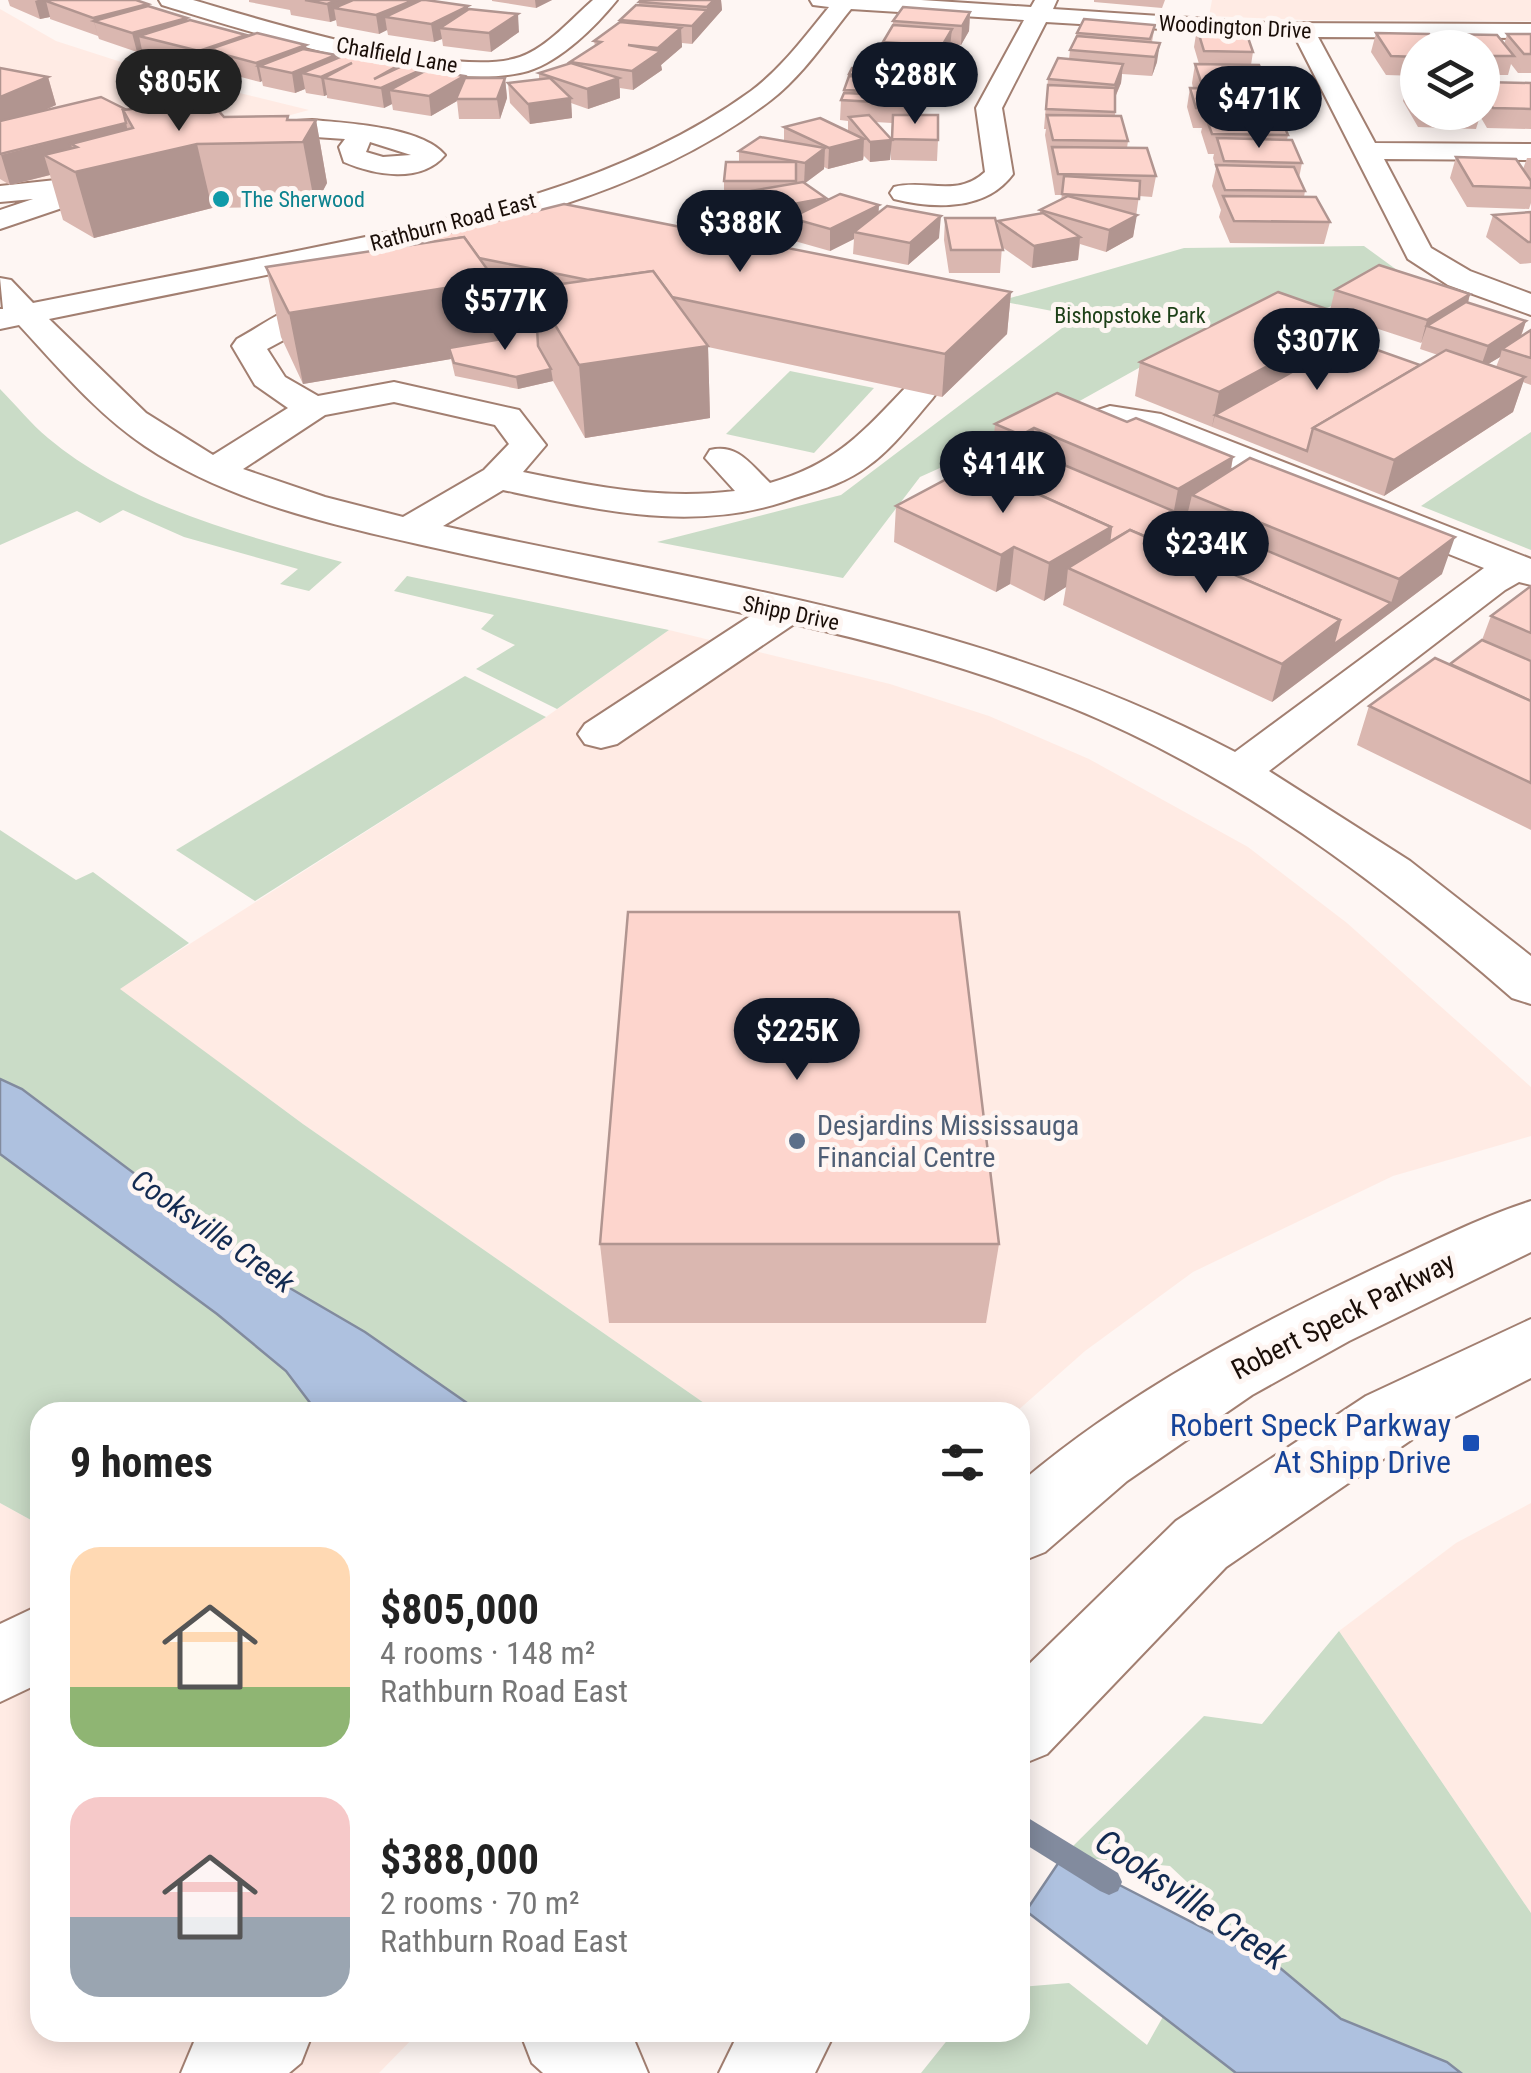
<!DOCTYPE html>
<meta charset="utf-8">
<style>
body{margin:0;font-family:"Roboto Condensed",sans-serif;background:#f2f2f2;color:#222;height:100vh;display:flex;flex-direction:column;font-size:38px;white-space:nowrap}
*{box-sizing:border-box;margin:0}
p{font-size:32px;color:#767676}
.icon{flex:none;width:55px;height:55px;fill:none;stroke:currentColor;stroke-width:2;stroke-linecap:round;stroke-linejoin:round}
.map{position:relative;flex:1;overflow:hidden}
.sheet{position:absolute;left:30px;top:1402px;width:1000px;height:640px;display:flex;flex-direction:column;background:#fff;border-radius:30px;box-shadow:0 5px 25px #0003}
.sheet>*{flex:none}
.controls{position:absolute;left:1400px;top:30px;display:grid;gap:20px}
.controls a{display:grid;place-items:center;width:100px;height:100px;border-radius:50%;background:#fff;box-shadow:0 5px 25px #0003;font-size:50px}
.price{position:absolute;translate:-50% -85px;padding:0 22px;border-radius:35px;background:#111827;color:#fff;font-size:32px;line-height:65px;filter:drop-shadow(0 2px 5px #0008)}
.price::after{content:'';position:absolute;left:50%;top:60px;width:30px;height:22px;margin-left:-15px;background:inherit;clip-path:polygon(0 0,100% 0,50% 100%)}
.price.on{background:#222;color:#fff}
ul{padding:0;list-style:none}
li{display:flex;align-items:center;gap:30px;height:250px;padding:0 40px}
li span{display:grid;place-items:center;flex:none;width:280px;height:200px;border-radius:30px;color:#555}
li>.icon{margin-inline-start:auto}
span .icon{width:120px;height:120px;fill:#fffc;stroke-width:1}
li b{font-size:42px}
h2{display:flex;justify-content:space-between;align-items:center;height:120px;padding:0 40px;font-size:42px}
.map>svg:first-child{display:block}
.built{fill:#ffebe4}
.green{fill:#cadcc7}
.water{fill:#aec1df;stroke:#828b9e;stroke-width:2.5}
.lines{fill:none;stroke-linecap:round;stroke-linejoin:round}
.stream{fill:#828b9e;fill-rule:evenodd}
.minor-casing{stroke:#a27f71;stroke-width:4}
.minor{fill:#fff;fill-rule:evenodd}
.wall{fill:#dab7b0;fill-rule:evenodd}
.shaded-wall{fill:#b19590}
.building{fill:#fdd5cd;stroke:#b19590;stroke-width:2.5}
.culture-dot{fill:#0f9aa8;stroke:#fef6f3;stroke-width:4}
.service-dot{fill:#5c6f8a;stroke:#fef6f3;stroke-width:4}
.transit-dot{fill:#1a4fb4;stroke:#fef6f3;stroke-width:4}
.labels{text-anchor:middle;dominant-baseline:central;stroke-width:10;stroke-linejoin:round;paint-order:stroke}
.far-street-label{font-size:22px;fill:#1a0e08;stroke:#fef6f3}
.far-culture-label{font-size:22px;fill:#0d838f;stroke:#fef6f3;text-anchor:start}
.far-park-label{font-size:22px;fill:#1d4018;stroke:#fef6f3}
.service-label{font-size:28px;fill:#4e5e75;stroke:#fef6f3;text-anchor:start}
.street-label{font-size:28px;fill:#1a0e08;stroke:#fef6f3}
.water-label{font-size:30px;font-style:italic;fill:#132b52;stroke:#fef6f3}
.near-transit-label{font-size:32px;fill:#164399;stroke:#fef6f3;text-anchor:end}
.near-water-label{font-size:35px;font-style:italic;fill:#132b52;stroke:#fef6f3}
</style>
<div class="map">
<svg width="1531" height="2073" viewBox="0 0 1531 2073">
<rect width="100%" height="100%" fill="#fef6f3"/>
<g class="built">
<polygon points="1212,0 1531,0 1531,21 1304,20 1209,16"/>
<polygon points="0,9 56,41 146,70 309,110 0,194"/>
<polygon points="669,630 890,684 989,716 1089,759 1248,847 1347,923 1531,1087 1531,1136 1393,1176 1193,1272 1085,1351 1016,1412 717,1412 303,1124 119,989 546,717"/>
<polygon points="0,1503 40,1525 40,2032 418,2033 379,2073 0,2073"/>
<polygon points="1531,1503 1531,1913 1339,1631 1456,1543"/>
</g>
<g class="green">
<polygon points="1364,246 1397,270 1298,324 1248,307 1042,422 920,477 843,578 657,542 841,495 1078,316 1000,301 1184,248"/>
<polygon points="790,371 874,388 814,453 726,434"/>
<path d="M0,389C16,405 31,424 48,438C129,506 242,535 342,562L309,591L280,584L298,569L184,537L123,510L100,523L77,511L0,545Z"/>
<polygon points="1531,432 1531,550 1421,506"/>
<polygon points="407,576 669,630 557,709 476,669 515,645 481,629 494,615 394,591"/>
<polygon points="465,676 546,717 255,901 176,850"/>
<polygon points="0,830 76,880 93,872 189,943 120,989 303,1124 717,1412 40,1412 40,1525 0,1503"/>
<polygon points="1339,1631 1531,1913 1531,2073 921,2073 953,2033 1020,2032 1020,1987 1069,1983 1147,2045 1221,1914 1170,1866 1063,1856 1204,1716 1262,1724"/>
</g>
<g class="water">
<polygon points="0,1079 22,1089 276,1280 365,1332 480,1412 317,1412 286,1371 217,1314 0,1154"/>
<polygon points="1063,1856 1279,1967 1341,2019 1447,2062 1461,2073 1236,2073 1026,1911"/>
</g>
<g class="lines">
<polygon class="stream" points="1020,1813 1118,1873 1122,1882 1118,1891 1109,1895 1100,1891 1020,1841"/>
<g class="minor-casing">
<g id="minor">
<path d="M159,0H193C264,21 454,80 520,57C548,47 571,19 593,0H617C596,26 561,61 528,71C443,96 249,31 162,5Z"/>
<path d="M810,0H921L1031,7L1035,0H1057L1053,9L1267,23L1531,24V38L1318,37L1375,143L1531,144V160L1384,159L1431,248L1470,271L1531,294V315L1448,285L1408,259L1295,37L1046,22L1002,108L1013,174C986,211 934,209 894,199L890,193L894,187C926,179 957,198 985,172L976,108L1024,20L851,9C826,40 803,75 771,100C641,200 467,234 310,266C223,284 136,301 49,319L146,413L213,455L288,408L255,385L232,346L237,339C272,320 317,284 358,294L363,301L358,308L332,314L267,349L285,377L318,396L394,382L519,410L546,445L523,472C595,487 662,500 735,491L705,458L710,450C738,443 751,465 770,483C836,464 862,433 908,385L920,382L932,385L937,392L932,399C912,422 893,448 868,466C843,485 813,492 783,502C690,532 597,510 503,490L443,526C715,585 985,620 1235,752L1484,568L1141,432L1098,424L1092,417L1098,410L1110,406L1161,414L1531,559V585L1519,582L1505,590L1269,771L1410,861L1531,956V1004L1512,998C1379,882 1236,774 1070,707C981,671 888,645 794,624L617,744L601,748L585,744L578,734L585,724L752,615C645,592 538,571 431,547C334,525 230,503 145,446C97,414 58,367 19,325L0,329V309H3L0,278L11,280L33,303C123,285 213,268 302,250C457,219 621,185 751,91C782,68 805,36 829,7L813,5ZM394,402L495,425L509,444L484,470L403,517L325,497L243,469L325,415Z"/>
<path d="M312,120C347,123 422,127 445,155C421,184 374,175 344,162L339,147L345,139L286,135L244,139L231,131L235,125ZM370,142L411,155L383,157L366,152Z"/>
<polygon points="65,179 79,187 62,208 0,229 0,210 33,199 0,202 0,186"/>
<path d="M1531,1201V1252L1349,1341L1252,1395L1127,1481L1045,1552L1020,1562V1483C1128,1391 1257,1324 1384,1264C1432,1242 1481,1217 1531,1201Z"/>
<polygon points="1531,1319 1531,1378 1414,1438 1226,1567 1047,1754 1020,1765 1020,1673 1176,1521 1366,1396"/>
<polygon points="40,1605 40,1683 0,1702 0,1624"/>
<polygon points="204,2032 313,2032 301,2063 289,2073 181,2073 194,2042"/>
<polygon points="520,2032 625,2032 635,2042 648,2073 543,2073 532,2063"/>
<polygon points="739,2032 835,2032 815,2073 719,2073"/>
</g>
</g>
<use href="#minor" class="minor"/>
</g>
<g class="wall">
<polygon points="8,0 136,0 148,4 148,6 187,18 188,21 246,35 246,37 306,49 336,59 399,65 400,67 464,79 505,78 507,98 500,119 459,119 457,101 431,116 393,110 392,104 384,108 327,98 327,95 324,96 306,93 305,89 295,93 263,86 262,81 260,82 211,69 211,67 203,70 143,55 142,50 137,52 99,39 98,36 50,19 50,17 40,19 10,6"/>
<polygon points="249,0 420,0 468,6 468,9 519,32 491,52 443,46 442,39 434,42 388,35 387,30 379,34 337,26 336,20 330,22 291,15 290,10 249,2"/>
<polygon points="492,0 552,0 536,8 492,1"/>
<polygon points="721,0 722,10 692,44 682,43 682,47 661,65 662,70 633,90 620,88 620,98 588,109 571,103 572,118 530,124 510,103 508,83 539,79 539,73 570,64 595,46 594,41 620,22 620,20 639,5 639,2"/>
<polygon points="1094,0 1165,0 1162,8 1094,2"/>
<path d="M970,12L969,31L961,45L950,44V47L926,90L920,89L916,113H911V115L938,140L937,161L891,160V144L890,160L870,162L864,156L863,160L828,169L824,167V169L805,183L826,200L879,213L939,238L908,265L853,254L854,239L830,251L791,240V226L756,233L733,216V202H724V181L739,162V151L784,141V127L848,131V121L840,120L841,100L852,68H861V65L883,45V42L893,25V21ZM875,122L892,123L891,140Z"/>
<polygon points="1155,25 1152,42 1157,62 1152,76 1122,74 1121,83 1115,98 1115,116 1128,141 1127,148 1156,176 1152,197 1139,196 1133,237 1106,252 1080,244 1078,260 1032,268 1002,247 1000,273 949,273 944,240 945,218 997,229 998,221 1040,213 1040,210 1061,199 1062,195 1055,195 1045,135 1046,129 1044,129 1048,79 1069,59 1070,50 1077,33"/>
<polygon points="1197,28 1253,52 1251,65 1268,86 1266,99 1270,110 1270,114 1288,135 1287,140 1302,163 1299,178 1305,191 1304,197 1330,222 1324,244 1230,243 1219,217 1221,210 1212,186 1216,168 1213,158 1214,154 1208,154 1201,132 1202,128 1193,128 1187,107 1190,88 1193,88 1192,83 1195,64 1199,64 1194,47"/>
<polygon points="1376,33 1438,46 1441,34 1504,45 1507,34 1531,34 1531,73 1518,73 1511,64 1508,75 1482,75 1482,48 1418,48 1418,76 1386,75 1371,52"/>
<polygon points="0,68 48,77 56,105 43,111 127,110 224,117 316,120 327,183 315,206 212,208 94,238 63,220 50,175 10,185 0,179"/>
<polygon points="1408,82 1418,82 1418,112 1482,112 1482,82 1531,83 1531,129 1487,128 1480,116 1476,129 1418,127 1403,101"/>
<polygon points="1456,157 1523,169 1527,158 1531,158 1531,203 1529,209 1467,207 1450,178"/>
<polygon points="1531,212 1531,263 1520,264 1486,237 1493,215"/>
<path d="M408,243L1011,292L1007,334L942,397L708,347L710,418L585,438L553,381L518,389L455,376L451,359L303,384L281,337L266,267L408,246ZM498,302L535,310L537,327L500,321Z"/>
<path d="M1335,290L1470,294L1468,303L1526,321L1521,337L1531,330V385L1523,382L1513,412L1384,496L1135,396L1140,362L1330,310ZM1354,321L1421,343L1422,342L1420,349L1438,355L1420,365L1349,340ZM1500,357L1496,367L1488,364Z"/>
<polygon points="1127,422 1233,457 1231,470 1442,574 1272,702 1063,605 1066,587 1044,601 1010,584 996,592 894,542 896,506 994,474 1007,466 992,459 995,424"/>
<polygon points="1531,586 1531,830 1357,745 1369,706 1450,665 1482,640 1491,616"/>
<polygon points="600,1244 999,1244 986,1323 609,1323"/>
</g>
<g class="shaded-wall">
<polygon points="38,0 96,0 46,1 50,17 40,19 35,1"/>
<polygon points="338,0 373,0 334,8 336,20 330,22 327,4"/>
<polygon points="414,0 420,0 385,17 387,30 379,34 376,15"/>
<polygon points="535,0 552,0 536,8"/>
<polygon points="714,0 721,0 722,10 692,44 692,26 707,10 707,7"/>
<polygon points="148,4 152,22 94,21 98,36 93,18"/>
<polygon points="468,6 470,24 440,28 442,39 434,42 431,24"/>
<polygon points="970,12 969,31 961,45 962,26"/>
<polygon points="518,14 519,32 491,52 489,33"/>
<polygon points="187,18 192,36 139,36 142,50 137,52 132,33"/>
<polygon points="681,28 682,47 661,65 662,70 633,90 632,71 659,52 658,48"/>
<polygon points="952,29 950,47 941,65 942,46"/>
<polygon points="246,35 250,53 207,50 211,67 203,70 199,51"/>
<polygon points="1160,43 1157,62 1152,76 1155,57"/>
<polygon points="306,45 309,64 259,66 262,81 260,82 256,63"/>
<polygon points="940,50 939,69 926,90 927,70"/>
<polygon points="336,55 338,69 352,63 324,78 327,95 324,96 321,77 302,73 305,89 295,93 292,73"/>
<polygon points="1123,64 1121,83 1112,104 1115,85"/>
<polygon points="399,65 401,79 423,69 426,88 392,90 390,91 392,104 384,108 381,88 374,79"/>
<polygon points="921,70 920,89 916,113 917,93"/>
<polygon points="464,76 466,96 456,99 457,101 431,116 429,96"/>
<polygon points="48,77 56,105 2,129 0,122 0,97"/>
<polygon points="505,78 507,98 500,119 497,99"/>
<polygon points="619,78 620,98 588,109 587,89"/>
<polygon points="571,98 572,118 530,124 528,104"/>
<polygon points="316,120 327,183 315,206 303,142"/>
<polygon points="126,123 133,153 77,147 71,144 78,167 44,155 50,175 10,185 1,155"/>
<polygon points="864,139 863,160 828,169 829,148"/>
<polygon points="892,140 890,160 870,162 870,142"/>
<polygon points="197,144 212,208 94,238 75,172"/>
<polygon points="825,148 824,169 804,184 805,163"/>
<polygon points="826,198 826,219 791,218 791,226 756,233 756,211"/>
<polygon points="879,205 878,226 854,232 854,239 830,251 830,229"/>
<polygon points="1137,215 1133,237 1106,252 1109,230"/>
<polygon points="941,216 939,238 908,265 910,243"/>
<polygon points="1080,237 1078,260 1032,268 1034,246"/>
<polygon points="495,280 503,351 449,348 451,359 303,384 289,313"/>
<polygon points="1011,292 1007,334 942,397 945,354"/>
<polygon points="1470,294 1464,317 1427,326 1421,343 1427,320"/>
<polygon points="1355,319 1346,352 1215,415 1212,427 1219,392"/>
<polygon points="1526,321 1518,344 1502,349 1500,357 1480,369 1488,346"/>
<polygon points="708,346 710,418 585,438 579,365"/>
<polygon points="551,369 553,381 518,389 516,377"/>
<polygon points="1525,377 1513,412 1384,496 1394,460"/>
<polygon points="1034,428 1030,464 1017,471 1021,435"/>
<polygon points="1233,457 1226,493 1192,495 1187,516 1171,526 1178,489"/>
<polygon points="1111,527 1105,563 1068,568 1066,587 1044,601 1049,563"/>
<polygon points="1455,537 1442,574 1272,702 1282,664 1340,620 1391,603 1399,579"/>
<polygon points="1014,547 1010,584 996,592 1001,555"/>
</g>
<g class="building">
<polygon points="50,0 136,0 148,4 93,18 46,1"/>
<polygon points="305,0 338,0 327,4"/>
<polygon points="353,0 414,0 376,15 334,8"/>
<polygon points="421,0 426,0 468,6 431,24 385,17"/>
<polygon points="641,0 714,0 707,7 639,2"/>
<polygon points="636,5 707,10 692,26 620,20"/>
<polygon points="148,6 187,18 132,33 94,21"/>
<polygon points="903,7 970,12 962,26 893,21"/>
<polygon points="469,9 518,14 489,33 440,28"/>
<polygon points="1084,19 1155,25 1150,39 1077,33"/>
<polygon points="190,20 246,35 199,51 139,36"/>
<polygon points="620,22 681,28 658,48 628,45 661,51 632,71 570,62 601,42 594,41"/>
<polygon points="893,25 952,29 942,46 883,42"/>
<polygon points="1197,28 1245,29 1253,52 1204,51"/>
<polygon points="257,33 306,45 256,63 207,50"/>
<polygon points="1376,33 1429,34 1439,48 1418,48 1418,57 1391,56"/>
<polygon points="1441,34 1497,35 1514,56 1482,56 1482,48 1451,48"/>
<polygon points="1507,34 1531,34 1531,54 1524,54"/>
<polygon points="1077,36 1160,43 1155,57 1070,50"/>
<polygon points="874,45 940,50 927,70 921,70 917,93 844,90 849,76 873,78 849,74 852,68 910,71 861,65"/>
<polygon points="303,49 336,55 292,73 259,66"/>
<polygon points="347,54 399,65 374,79 404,65 423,69 381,88 324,78 352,63 321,77 302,73"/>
<polygon points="1058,58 1123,64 1115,85 1048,79"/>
<polygon points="571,63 619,78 587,89 539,73"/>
<polygon points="1195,64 1259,65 1268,86 1202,85"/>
<polygon points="0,68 48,77 0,97"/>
<polygon points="427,70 464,76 429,96 390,90"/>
<polygon points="465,78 505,78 497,99 456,99"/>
<polygon points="550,78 571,98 528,104 508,83"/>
<polygon points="1408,82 1418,82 1418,98"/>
<polygon points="1482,82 1531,83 1531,109 1493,108 1482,92"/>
<polygon points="1048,85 1115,88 1115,112 1046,109"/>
<polygon points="1190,88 1262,89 1270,110 1196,108"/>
<polygon points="844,93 912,96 910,104 841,100"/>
<polygon points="101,97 127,110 123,110 126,123 0,154 0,121"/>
<polygon points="209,100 224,117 288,116 287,120 316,120 303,142 197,144 75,172 44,155 77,147 71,144 133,128 123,110"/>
<polygon points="1204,112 1279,114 1288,135 1212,134"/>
<polygon points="869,115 892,140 870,142 849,117"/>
<polygon points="893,115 938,115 938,140 892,139"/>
<polygon points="1047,115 1121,116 1128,141 1053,140"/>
<polygon points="820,118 864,139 829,148 784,127"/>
<polygon points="760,137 825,148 805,163 739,151"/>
<polygon points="1217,138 1292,140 1302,163 1224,161"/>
<polygon points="1052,147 1147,148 1156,176 1058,174"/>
<polygon points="1456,157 1516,159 1531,181 1531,188 1473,186"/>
<polygon points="726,162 796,162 796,181 724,181"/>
<polygon points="1216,165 1294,167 1305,191 1225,190"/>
<polygon points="1064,176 1140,181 1139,199 1062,194"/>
<polygon points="803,182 826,198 756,211 733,194"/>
<polygon points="840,194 879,205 830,229 791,218"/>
<polygon points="1068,196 1137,215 1109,230 1040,210"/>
<polygon points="1223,196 1316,197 1330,222 1234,221"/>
<polygon points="564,204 1011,292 945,354 672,297 653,271 588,280 479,258 464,237 415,245 408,243"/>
<polygon points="887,206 941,216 910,243 854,232"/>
<polygon points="1531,212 1531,242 1528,242 1493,215"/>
<polygon points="1043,213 1080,237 1034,246 998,221"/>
<polygon points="945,218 995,218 1003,250 951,250"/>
<polygon points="464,237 495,280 289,313 266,267"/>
<polygon points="1379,265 1470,294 1427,320 1335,290"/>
<polygon points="653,271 708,346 579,365 533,288"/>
<polygon points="1278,292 1355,319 1219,392 1140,362"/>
<polygon points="1466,302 1526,321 1488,346 1427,326"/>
<polygon points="500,321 537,327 538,346 551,369 516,377 454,363 449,348 502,339"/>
<polygon points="1531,330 1531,358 1502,349"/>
<polygon points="1349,340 1420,365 1313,428 1307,451 1215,415"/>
<polygon points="1446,350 1525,377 1394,460 1313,428"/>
<polygon points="1057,393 1127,422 1136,418 1233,457 1178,489 1034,428 1021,435 995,424"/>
<polygon points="1031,451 1391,603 1333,645 1340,620 1130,530 1109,542 1111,527 994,474"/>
<polygon points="1250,458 1455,537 1399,579 1192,495"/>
<polygon points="973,465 1111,527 1049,563 1014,547 1001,555 896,506"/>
<polygon points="1130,530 1340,620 1282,664 1068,568"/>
<polygon points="1531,586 1531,633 1491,616"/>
<polygon points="1482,640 1531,661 1531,701 1450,664"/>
<polygon points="1435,658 1531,701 1531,783 1369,706"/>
<polygon points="628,912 959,912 999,1244 600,1244"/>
</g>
<circle class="culture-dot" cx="221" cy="199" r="10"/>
<circle class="service-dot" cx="797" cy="1141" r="10"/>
<rect class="transit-dot" x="1461" y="1433" width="20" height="20" rx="5"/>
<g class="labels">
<g class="far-street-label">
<text transform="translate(1235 27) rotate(3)">Woodington Drive</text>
<text transform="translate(397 55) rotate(10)">Chalfield Lane</text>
<text transform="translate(453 222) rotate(-15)">Rathburn Road East</text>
<text transform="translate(791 613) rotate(12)">Shipp Drive</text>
</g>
<g class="far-culture-label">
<text x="241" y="199">The Sherwood</text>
</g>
<g class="far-park-label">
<text x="1130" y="315">Bishopstoke Park</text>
</g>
<g class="service-label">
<text x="817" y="1125">Desjardins Mississauga<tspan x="817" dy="32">Financial Centre</tspan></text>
</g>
<g class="street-label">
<text transform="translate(1343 1316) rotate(-27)">Robert Speck Parkway</text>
</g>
<g class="water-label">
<text transform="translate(213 1231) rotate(35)">Cooksville Creek</text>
</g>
<g class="near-transit-label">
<text x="1451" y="1425">Robert Speck Parkway<tspan x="1451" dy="37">At Shipp Drive</tspan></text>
</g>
<g class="near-water-label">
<text transform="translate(1191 1900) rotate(34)">Cooksville Creek</text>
</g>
</g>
</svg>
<div class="controls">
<a><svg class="icon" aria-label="layers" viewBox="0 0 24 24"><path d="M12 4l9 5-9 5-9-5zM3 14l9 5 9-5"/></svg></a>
</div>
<b class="price" style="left:915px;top:127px">$288K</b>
<b class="price on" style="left:179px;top:134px">$805K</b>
<b class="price" style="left:1259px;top:151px">$471K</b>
<b class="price" style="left:740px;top:275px">$388K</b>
<b class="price" style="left:505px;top:353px">$577K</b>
<b class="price" style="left:1317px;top:393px">$307K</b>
<b class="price" style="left:1003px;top:516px">$414K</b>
<b class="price" style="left:1206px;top:596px">$234K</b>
<b class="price" style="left:797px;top:1083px">$225K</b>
<section class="sheet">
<h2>9 homes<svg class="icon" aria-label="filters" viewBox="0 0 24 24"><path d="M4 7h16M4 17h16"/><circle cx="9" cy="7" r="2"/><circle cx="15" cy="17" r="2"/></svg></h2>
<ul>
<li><span style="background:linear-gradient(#ffd9b3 70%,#8fb573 0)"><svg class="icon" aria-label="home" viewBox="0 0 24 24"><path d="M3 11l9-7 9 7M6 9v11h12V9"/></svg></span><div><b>$805,000</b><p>4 rooms · 148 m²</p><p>Rathburn Road East</p></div></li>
<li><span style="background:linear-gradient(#f6c9c9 60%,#9aa5b1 0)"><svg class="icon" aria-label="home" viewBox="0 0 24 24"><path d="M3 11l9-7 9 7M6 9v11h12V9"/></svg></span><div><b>$388,000</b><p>2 rooms · 70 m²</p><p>Rathburn Road East</p></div></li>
</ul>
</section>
</div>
